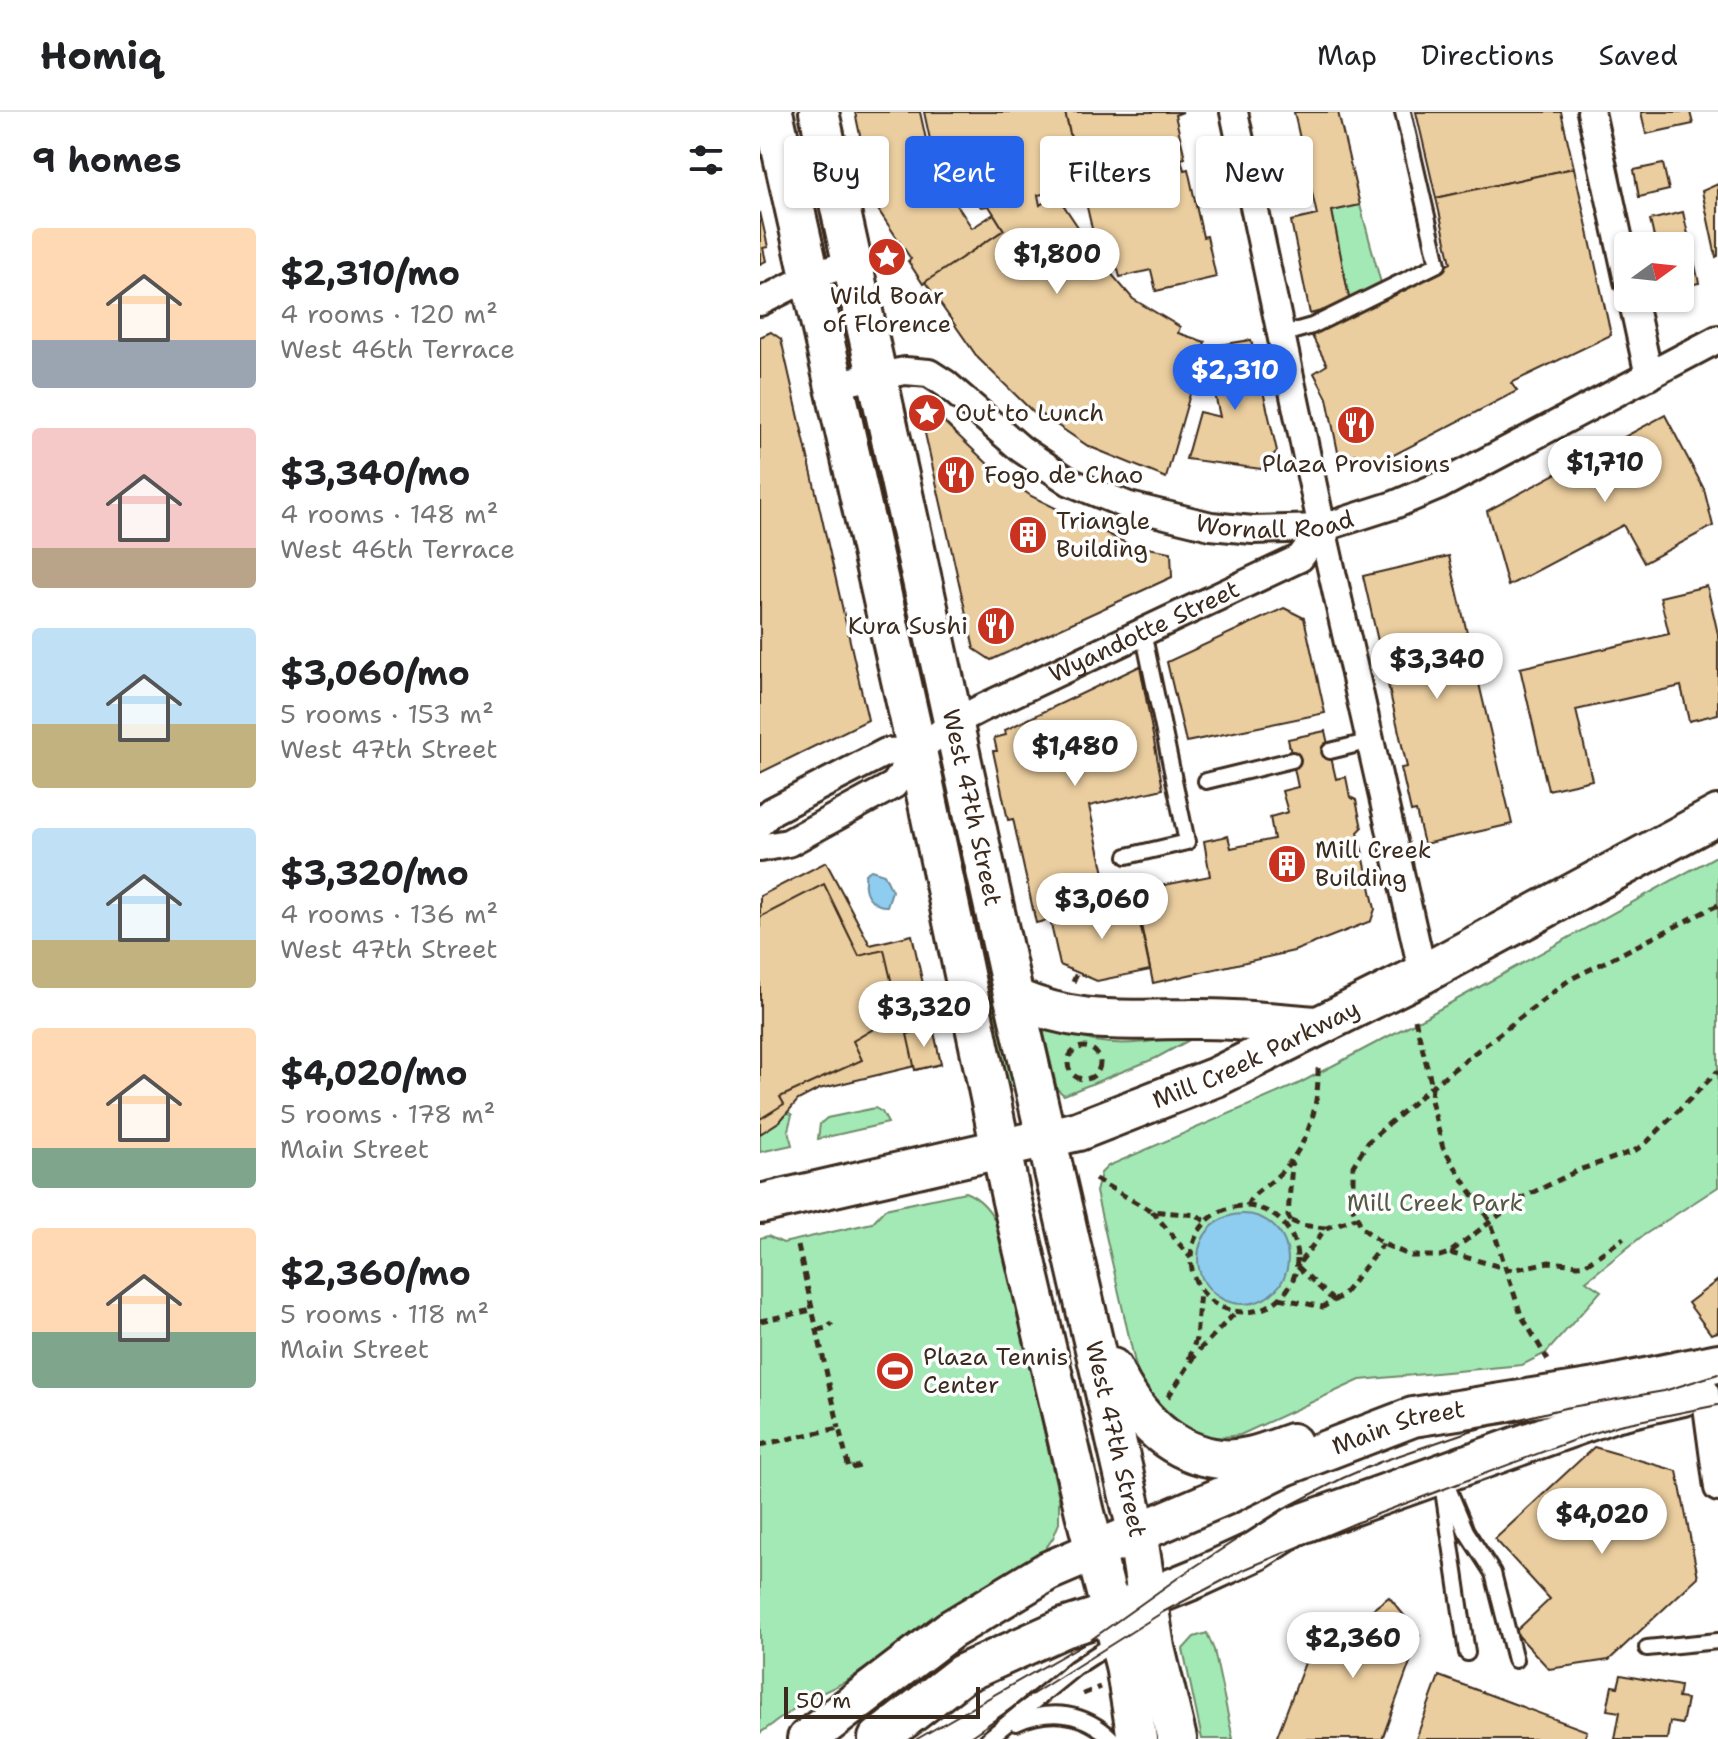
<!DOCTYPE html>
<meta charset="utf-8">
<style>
body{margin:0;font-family:"Shantell Sans",sans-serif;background:#f6f6f6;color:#202124;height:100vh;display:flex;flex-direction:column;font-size:30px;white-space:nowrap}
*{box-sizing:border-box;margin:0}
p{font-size:26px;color:#757577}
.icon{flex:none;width:44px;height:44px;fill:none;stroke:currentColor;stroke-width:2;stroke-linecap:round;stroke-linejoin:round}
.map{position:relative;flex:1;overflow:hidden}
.drawer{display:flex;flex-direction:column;background:#fff;width:760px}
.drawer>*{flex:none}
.banner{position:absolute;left:24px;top:24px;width:760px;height:72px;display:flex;gap:16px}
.needle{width:52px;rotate:75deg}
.buttons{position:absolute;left:854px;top:120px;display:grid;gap:16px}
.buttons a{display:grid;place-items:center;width:80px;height:80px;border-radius:8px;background:#fff;box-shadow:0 2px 6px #0004;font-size:40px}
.scale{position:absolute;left:24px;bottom:20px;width:196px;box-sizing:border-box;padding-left:8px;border:4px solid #3b2a1e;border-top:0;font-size:22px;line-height:28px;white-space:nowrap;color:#3b2a1e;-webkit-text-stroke:6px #fff;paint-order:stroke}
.price{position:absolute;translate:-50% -68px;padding:0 18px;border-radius:28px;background:#fff;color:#222;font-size:26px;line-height:52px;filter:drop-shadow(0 2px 4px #0008)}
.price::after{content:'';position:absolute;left:50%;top:48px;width:24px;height:18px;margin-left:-12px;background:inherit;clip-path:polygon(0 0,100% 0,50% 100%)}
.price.active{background:#2563eb;color:#fff}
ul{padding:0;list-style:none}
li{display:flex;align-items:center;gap:24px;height:200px;padding:0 32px}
li span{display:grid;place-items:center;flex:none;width:224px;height:160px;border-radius:8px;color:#555}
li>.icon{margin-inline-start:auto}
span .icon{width:96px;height:96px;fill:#fffc;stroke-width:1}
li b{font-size:34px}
h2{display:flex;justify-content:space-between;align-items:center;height:96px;padding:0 32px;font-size:34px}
.tag{padding:0 28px;border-radius:8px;background:#fff;box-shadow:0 2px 6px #0004;font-size:28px;line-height:72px}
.tag.active{background:#2563eb;color:#fff}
header{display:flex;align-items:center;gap:48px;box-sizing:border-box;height:112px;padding:0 40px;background:#fff;border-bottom:2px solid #e0e0e0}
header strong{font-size:38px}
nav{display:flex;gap:44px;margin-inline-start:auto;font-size:28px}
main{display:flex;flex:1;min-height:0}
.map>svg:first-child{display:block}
.green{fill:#a3e9b6;stroke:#6f8a6a;stroke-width:2}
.water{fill:#8ecdef;stroke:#6d8c9b;stroke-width:2}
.building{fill:#ebce9f;stroke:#3b2a1e;stroke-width:2}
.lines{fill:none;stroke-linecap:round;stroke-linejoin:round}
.service-casing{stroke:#3b2a1e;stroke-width:20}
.minor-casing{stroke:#3b2a1e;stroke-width:32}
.secondary-casing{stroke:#3b2a1e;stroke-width:44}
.path{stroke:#3b2a1e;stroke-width:5;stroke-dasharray:8 6;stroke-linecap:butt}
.service{stroke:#fff;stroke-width:14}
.minor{stroke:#fff;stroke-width:26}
.secondary{stroke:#fff;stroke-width:38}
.tram{stroke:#3b2a1e;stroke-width:2}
.labels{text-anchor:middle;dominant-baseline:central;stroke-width:7;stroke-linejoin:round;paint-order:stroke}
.poi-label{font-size:24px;fill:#3b2a1e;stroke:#fff;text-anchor:start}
.street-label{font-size:24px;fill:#3b2a1e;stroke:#fff}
.park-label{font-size:24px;fill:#555a44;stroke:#fff}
</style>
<header>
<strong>Homiq</strong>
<nav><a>Map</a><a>Directions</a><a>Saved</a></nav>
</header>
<main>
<section class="drawer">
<h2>9 homes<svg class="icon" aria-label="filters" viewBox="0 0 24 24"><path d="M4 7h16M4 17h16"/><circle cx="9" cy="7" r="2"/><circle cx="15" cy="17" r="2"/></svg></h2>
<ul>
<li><span style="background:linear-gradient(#ffd9b3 70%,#9aa5b1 0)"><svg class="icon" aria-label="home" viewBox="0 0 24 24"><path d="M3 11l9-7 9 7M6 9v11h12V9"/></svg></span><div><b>$2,310/mo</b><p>4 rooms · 120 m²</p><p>West 46th Terrace</p></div></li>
<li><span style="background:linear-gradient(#f6c9c9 75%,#b9a48a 0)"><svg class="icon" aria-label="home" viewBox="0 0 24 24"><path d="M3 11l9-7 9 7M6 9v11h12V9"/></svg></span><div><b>$3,340/mo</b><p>4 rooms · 148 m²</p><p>West 46th Terrace</p></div></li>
<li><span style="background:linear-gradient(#bfe0f5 60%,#c2b280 0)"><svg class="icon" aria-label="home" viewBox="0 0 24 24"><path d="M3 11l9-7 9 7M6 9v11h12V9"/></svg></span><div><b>$3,060/mo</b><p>5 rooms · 153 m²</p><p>West 47th Street</p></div></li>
<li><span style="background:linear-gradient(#bfe0f5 70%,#c2b280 0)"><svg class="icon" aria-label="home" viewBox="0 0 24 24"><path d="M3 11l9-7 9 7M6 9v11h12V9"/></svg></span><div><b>$3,320/mo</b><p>4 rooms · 136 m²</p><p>West 47th Street</p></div></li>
<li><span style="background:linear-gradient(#ffd9b3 75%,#7fa58c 0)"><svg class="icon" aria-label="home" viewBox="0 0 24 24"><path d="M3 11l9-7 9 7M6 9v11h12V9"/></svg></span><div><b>$4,020/mo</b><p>5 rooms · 178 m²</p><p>Main Street</p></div></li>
<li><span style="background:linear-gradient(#ffd9b3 65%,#7fa58c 0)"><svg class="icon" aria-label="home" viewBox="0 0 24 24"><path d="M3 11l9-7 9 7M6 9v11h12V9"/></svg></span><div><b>$2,360/mo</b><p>5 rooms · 118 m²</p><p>Main Street</p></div></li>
</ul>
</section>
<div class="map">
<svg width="958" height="1627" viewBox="0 0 958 1627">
<rect width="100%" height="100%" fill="#fff"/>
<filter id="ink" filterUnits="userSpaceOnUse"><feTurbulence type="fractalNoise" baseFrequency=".0125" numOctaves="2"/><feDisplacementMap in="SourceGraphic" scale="16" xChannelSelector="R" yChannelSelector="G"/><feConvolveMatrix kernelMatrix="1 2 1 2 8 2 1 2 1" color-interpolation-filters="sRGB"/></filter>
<g filter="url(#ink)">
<g class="green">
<polygon points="600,93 622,175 590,191 572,99"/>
<polygon points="958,743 958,1075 881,1125 826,1169 841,1179 786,1241 762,1253 600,1268 480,1323 455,1326 433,1321 407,1310 383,1277 375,1251 336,1080 341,1061 348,1054 538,972 667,904"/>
<polygon points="217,796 255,973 249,974 210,798"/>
<path d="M285,916C302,916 318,926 334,929C366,935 397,929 429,923L433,926L396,946L304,983L297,977L284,922Z"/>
<polygon points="115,996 122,1000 128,1011 58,1027 60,1012 67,1006"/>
<polygon points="28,1000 32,1003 28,1018 32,1033 0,1040 0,1022 20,1009"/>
<path d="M205,1080C221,1086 231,1099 238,1114L299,1386V1411L293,1426L283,1440L209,1486L85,1570L45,1589L0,1621V1126L8,1124L23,1131L112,1111L125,1097Z"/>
<polygon points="447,1521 454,1538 473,1627 442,1627 423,1537 434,1525"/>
</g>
<g class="water">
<path d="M111,758L124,762L132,779L127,794C117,795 106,786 105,775C104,771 106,767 105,762Z"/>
<circle cx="483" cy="1147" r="45"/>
</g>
<g class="building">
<polygon points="95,0 160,0 172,55 212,116 234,102 244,118 163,172 148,149 151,147 115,93"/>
<polygon points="164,0 305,0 322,74 278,83 280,93 296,82 342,151 373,187 420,215 418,221 445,230 406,366 328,334 279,301 276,303 218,246 165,170 244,118 229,94 221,95 189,56 176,55"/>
<polygon points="305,0 423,0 415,3 425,46 421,47 424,58 428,57 443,125 447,124 456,165 396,179 391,158 360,165 358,158 342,148 336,120 333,121"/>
<polygon points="534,0 578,0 600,93 572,99 590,191 550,202 531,109 557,103"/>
<polygon points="656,0 801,0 814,56 676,86"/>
<polygon points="881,0 930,0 933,12 886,22"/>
<polygon points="903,52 909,78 879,85 874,58"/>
<polygon points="814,56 851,223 751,271 757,279 605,358 596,342 580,350 567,286 554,261 567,253 551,222 691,151 676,86"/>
<polygon points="958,72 958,144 956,145 942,79"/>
<polygon points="0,100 8,135 3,136 6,149 0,152"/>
<polygon points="923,100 939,171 920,175 920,134 896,134 890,108"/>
<polygon points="11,220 21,227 108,608 0,661 0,225"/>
<polygon points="491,228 517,339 501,357 426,347 439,300 460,305 447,245 454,234"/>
<polygon points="905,303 944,377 953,414 884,451 863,413 748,474 727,399"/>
<polygon points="181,307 232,356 271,384 370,433 411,440 412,465 231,548 214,537 164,317"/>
<polygon points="689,444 752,712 664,732 656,699 651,700 641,656 647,655 603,464"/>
<polygon points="947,474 958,522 958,602 929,609 921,574 816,598 832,668 788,678 760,556 909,522 900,485"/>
<polygon points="524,496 544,506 565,601 426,630 407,550"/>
<polygon points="380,554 403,677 329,694 351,793 276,811 253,707 248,708 233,639 237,639 234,626 246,623 245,618"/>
<polygon points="565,619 576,667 586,665 590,685 596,688 602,716 598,720 615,797 611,809 534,839 393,871 374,779 450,764 444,729 468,724 471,736 514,727 510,705 528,700 522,679 538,675 528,627"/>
<polygon points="66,750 110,833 152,823 181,952 155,958 155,954 59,977 38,988 20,1009 0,1022 0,784"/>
<polygon points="64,772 99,844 124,838 139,902 93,929 102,948 20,985 24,992 0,1007 0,805"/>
<polygon points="374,783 390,858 337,869 300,853 290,808 361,790 360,786"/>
<polygon points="173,916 181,952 155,958 147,922"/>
<polygon points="958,1168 958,1220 951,1222 928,1191"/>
<polygon points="834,1335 917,1359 938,1465 849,1548 789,1557 755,1520 790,1487 735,1427"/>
<polygon points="629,1485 660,1523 622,1627 516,1627 546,1548"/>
<polygon points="861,1563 920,1574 918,1586 927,1587 922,1612 910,1610 907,1627 855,1627 860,1600 847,1598 852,1574 858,1575"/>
<polygon points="679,1564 827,1619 824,1627 656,1627"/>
</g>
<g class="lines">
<g class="service-casing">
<g id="service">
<polyline points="520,223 552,214 678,152 643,0"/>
<polyline points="570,639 611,629"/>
<polyline points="446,669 532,648"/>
<polyline points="367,744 427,730 383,520"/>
<polyline points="682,1362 706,1419 733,1461 755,1548"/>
<polyline points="683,1378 707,1541"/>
<polyline points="887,1536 958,1529"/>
<path d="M256,1611C290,1596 325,1600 352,1627"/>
<polyline points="228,1627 315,1556 358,1528"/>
</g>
</g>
<g class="minor-casing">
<g id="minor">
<polyline points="474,0 562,416 663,862"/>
<polyline points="831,0 868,169"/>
<polyline points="872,186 889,264"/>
<polyline points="0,190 51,164 91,151"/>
<path id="s1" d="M75,272L145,259L169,261L186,272L261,337L310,370L369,394L451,414L493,418L562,416L634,393L679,374L958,227"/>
<polyline points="0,711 12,699 126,640 157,639"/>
<path id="s2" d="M0,736L28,731L134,673L157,639L193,611L220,597L540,446L562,416"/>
<polyline points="945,1279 958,1376"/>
</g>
</g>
<g class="secondary-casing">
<g id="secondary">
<polyline points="13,0 157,639 251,1085 325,1401 365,1553 377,1627"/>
<path id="s3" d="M59,0L254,886L377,1419L395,1536L417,1627"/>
<path d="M254,886C322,914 359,907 429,907C472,906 516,911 558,914"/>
<path id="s4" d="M0,1092L318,1019L456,965L663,862L958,703"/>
<path d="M352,1256C374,1302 407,1341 460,1347C484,1350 509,1339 532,1331"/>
<path id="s5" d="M47,1627L190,1518L288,1459L466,1383L525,1354L653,1305L836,1276L958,1251"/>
<polyline points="118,1627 202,1562 304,1516 351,1501 437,1466 496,1439 535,1414 854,1300 923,1284"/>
</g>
</g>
<g class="path">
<polyline points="958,793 809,868 672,974 608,1030 593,1054 593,1096 602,1116 623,1132 651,1144 680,1144 689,1141 762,1086 819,1058 874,1039 885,1032 958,959"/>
<polyline points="313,870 317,861"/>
<polyline points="655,907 672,974 671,988 683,1036 731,1111 761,1203 788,1248"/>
<circle cx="324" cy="951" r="16"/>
<polyline points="335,1067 391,1099 437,1103 446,1110"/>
<path d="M487,1094C491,1082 503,1077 513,1068C547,1038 559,999 558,955"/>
<circle cx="484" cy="1147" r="53"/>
<polyline points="392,1099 431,1146"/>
<polyline points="531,1109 528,1104 532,1051"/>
<polyline points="531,1109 541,1113 565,1116"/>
<polyline points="38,1134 79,1316"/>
<polyline points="690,1141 752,1158 789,1150 818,1153 826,1152 864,1126"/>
<polyline points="519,1186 563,1195 582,1184 623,1132"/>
<polyline points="574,1189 537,1154 566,1116 596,1106"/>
<polyline points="0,1209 52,1198"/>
<polyline points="57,1218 68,1216 72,1211"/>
<polyline points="429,1247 436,1227 440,1178"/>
<polyline points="408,1285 439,1238 477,1199"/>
<polyline points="0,1333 79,1316 89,1357 103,1353"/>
<polyline points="323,1582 340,1575"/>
</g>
<use href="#service" class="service"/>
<use href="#minor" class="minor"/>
<use href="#secondary" class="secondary"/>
<g class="tram">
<polyline points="157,1627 332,1527 422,1463 525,1396 583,1366 620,1350 710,1319 805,1296 904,1279 958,1262"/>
<polyline points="207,1627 268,1585 403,1500 483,1458 615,1403 822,1325 859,1313 958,1293"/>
</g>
</g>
</g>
<defs>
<g id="sight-disc" transform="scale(2)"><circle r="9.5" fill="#c8321e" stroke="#fff"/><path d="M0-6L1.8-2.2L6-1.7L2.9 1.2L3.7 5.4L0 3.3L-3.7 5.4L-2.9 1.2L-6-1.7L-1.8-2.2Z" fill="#fff"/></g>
<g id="restaurant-disc" transform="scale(2)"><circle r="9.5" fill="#c8321e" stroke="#fff"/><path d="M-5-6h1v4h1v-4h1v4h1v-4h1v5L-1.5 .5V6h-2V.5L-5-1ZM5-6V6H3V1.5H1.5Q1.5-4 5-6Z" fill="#fff"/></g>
<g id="building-disc" transform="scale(2)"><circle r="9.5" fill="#c8321e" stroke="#fff"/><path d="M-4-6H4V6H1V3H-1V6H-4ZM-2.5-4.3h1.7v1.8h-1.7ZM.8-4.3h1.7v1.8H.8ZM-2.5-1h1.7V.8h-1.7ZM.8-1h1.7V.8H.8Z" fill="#fff"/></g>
<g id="stadium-disc" transform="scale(2)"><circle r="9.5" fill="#c8321e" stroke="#fff"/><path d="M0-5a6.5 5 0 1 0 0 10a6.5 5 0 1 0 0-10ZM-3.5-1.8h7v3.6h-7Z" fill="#fff"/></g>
</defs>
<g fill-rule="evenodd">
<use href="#sight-disc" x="127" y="145"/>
<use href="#sight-disc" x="167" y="301"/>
<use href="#restaurant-disc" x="596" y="313"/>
<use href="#restaurant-disc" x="196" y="363"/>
<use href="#building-disc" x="268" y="423"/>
<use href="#restaurant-disc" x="236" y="514"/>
<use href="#building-disc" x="527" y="752"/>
<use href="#stadium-disc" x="135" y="1259"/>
</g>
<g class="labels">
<g class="poi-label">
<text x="127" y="184" text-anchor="middle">Wild Boar<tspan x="127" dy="28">of Florence</tspan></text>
<text x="195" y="301">Out to Lunch</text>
<text x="596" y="352" text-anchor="middle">Plaza Provisions</text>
<text x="224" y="363">Fogo de Chao</text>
<text x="296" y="409">Triangle<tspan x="296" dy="28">Building</tspan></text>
<text x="208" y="514" text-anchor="end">Kura Sushi</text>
<text x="555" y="738">Mill Creek<tspan x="555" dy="28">Building</tspan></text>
<text x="163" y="1245">Plaza Tennis<tspan x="163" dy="28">Center</tspan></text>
</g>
<g class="street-label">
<text stroke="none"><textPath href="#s1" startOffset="486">Wornall Road</textPath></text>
<text stroke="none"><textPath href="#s2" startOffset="448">Wyandotte Street</textPath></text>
<text stroke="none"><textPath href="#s3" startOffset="712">West 47th Street</textPath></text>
<text stroke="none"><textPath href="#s4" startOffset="520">Mill Creek Parkway</textPath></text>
<text stroke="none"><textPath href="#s5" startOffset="674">Main Street</textPath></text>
<text stroke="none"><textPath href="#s3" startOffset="1360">West 47th Street</textPath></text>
</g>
<g class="park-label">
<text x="675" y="1091">Mill Creek Park</text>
</g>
</g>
</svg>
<div class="buttons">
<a><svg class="needle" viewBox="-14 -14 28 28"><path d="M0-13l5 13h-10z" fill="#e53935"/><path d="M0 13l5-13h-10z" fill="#757577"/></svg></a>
</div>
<div class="scale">50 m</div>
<b class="price" style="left:297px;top:184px">$1,800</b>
<b class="price active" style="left:475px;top:300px">$2,310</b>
<b class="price" style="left:845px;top:392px">$1,710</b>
<b class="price" style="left:677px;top:589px">$3,340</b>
<b class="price" style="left:315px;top:676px">$1,480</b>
<b class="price" style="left:342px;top:829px">$3,060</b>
<b class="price" style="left:164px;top:937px">$3,320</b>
<b class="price" style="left:842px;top:1444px">$4,020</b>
<b class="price" style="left:593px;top:1568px">$2,360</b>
<div class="banner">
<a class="tag">Buy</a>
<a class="tag active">Rent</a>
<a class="tag">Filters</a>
<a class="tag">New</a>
</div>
</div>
</main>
